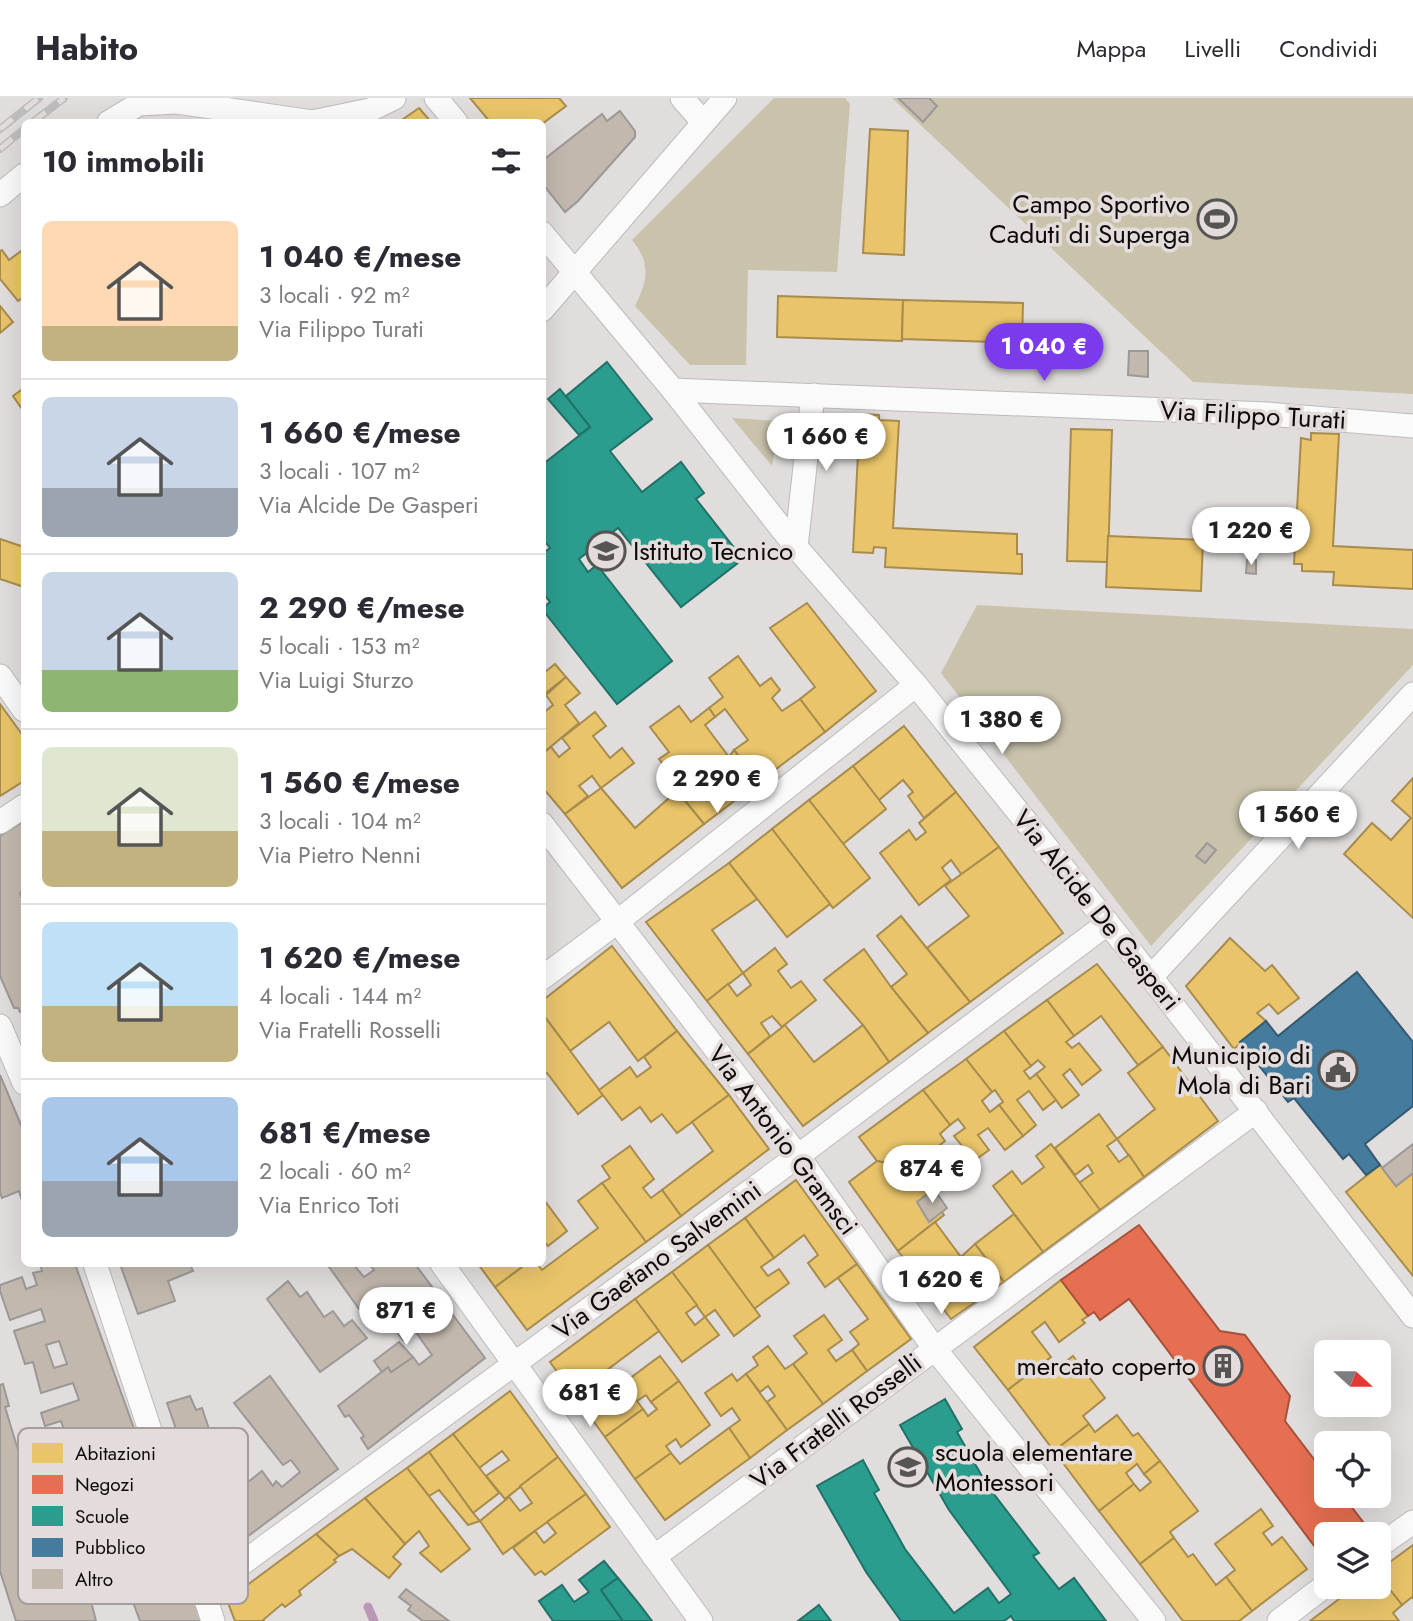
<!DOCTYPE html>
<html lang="it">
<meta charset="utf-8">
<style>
body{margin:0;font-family:Jost,sans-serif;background:#f2f2f3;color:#2b2b33;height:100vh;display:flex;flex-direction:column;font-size:26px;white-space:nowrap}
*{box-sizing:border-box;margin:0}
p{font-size:23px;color:#7c7c81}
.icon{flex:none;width:38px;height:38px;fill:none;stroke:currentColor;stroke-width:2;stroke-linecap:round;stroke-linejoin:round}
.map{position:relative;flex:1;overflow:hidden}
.side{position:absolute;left:21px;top:21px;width:525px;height:1148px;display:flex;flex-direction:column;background:#fff;border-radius:10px;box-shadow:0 7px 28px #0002}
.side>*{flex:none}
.needle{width:46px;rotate:111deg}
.controls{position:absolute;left:1314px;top:1242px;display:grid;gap:14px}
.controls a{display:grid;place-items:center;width:77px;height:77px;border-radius:10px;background:#fff;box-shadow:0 7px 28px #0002;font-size:35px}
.price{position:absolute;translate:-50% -60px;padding:0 16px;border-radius:24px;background:#fff;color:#222;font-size:23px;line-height:46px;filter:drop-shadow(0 2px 4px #0008)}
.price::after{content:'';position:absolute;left:50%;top:42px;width:21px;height:16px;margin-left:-10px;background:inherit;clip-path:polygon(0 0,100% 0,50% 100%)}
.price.selected{background:#7c3aed;color:#fff}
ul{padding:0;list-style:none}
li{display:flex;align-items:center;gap:21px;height:175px;padding:0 21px}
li+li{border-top:2px solid #e1e1e2}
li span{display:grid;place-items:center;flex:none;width:196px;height:140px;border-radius:10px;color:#555}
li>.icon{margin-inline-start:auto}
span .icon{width:84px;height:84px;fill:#fffc;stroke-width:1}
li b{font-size:30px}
h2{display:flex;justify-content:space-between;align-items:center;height:84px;padding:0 21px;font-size:30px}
header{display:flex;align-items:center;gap:42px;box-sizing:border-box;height:98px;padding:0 35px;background:#fff;border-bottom:2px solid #e1e1e2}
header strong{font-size:33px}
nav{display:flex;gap:38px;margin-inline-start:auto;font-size:24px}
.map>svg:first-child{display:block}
.green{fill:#c9c3ac}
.homes{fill:#e9c46a;stroke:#a78c4d;stroke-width:2}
.shops{fill:#e76f51;stroke:#a6513c;stroke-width:2}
.schools{fill:#2a9d8f;stroke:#217167;stroke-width:2}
.public{fill:#457b9d;stroke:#345971;stroke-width:2}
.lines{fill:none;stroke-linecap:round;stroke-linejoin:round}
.stream{stroke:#bb98b6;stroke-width:9}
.building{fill:#c2b8ae;stroke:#9b9898;stroke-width:2;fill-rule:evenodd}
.minor-casing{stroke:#bdbaba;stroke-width:25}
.minor{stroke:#fafafa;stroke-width:23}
.rail-casing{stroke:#bdbdbd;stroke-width:8}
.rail{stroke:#e3dcdb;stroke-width:5;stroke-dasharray:16;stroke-linecap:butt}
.labels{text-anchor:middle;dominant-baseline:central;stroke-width:7;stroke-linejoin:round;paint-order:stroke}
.poi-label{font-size:26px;fill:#0d0b0a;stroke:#e3dcdb;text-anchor:end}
.street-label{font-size:26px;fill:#0d0b0a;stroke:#e3dcdb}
.key{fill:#e3dcdb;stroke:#a39d9c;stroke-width:2}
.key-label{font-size:19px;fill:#0d0b0a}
</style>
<header>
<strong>Habito</strong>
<nav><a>Mappa</a><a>Livelli</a><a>Condividi</a></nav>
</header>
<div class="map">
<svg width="1413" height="1523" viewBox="0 0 1413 1523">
<rect width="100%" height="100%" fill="#e1dddd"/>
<g class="green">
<path d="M774,0H845L850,6L837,174L748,172L746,267H690L635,208C648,182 651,165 632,142Z"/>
<polygon points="892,0 1413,0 1413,296 1193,284"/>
<polygon points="732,320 780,323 772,368"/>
<polygon points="977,507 1413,531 1413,567 1151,848 941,575"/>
</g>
<g class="homes">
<polygon points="470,0 559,0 566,8 542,26 542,24 490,24"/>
<polygon points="419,10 431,24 399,24"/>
<polygon points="870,31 908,33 904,157 863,155"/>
<polygon points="2,152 9,162 21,153 24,159 24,205 21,201 18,203 0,181 0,153"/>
<polygon points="778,198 903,202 902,243 777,239"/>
<polygon points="903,202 1023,205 1022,245 902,241"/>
<polygon points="0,208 13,224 0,235"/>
<polygon points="24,290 24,314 13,298"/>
<polygon points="860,316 879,317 879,322 899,323 893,430 1017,436 1017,456 1022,456 1022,476 885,469 886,450 874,449 873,455 853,454"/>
<polygon points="1071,331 1112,332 1108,464 1067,463"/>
<polygon points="1311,335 1339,336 1333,448 1413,452 1413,491 1333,487 1334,474 1302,473 1302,466 1294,466 1301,340 1311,342"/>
<polygon points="1108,438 1203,442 1201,493 1106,489"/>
<polygon points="0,441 24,449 24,489 0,481"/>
<polygon points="807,505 876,593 825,634 800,601 815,589 770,530"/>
<polygon points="738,558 760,588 771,580 780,592 772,600 782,613 800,601 825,634 759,684 734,652 748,642 725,611 715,619 709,610 723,599 709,580"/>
<polygon points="555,566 566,579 542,598 542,573 544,575"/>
<polygon points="566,579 580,595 565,607 579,625 542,656 542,616 553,607 546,597"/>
<polygon points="0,606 24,639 24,683 0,698"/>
<polygon points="679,608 691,624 709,610 715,619 705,627 729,659 734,652 759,684 704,726 677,693 690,684 680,671 671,677 659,661 669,654 650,629"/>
<polygon points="595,614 606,628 593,638 610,660 622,650 634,665 601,690 592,678 579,688 588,698 565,716 542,689 542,656 551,649 559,659 570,650 562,640"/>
<polygon points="904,628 956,694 924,720 908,698 913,694 903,682 879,702 853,668"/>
<polygon points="853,668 886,711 843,746 809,702"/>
<polygon points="1413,680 1413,820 1344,756 1372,725 1391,742 1411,720 1392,703"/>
<polygon points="601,690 635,730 677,693 704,726 622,790 565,716"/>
<polygon points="956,694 999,749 962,777 951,762 942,770 951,782 919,807 880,755 909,732 916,742 926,734 919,725"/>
<polygon points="809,702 870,780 833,810 772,731"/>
<polygon points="772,731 830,806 787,839 729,765"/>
<polygon points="999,749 1063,835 970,904 927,850 969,818 945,788"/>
<polygon points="729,765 757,801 712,832 743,875 707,903 646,824"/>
<polygon points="901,818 970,904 928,935 891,889 907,876 877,838"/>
<polygon points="1230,840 1265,873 1272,867 1299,900 1278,916 1269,906 1257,915 1266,923 1234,951 1186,888"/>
<polygon points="612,848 677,933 638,963 609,924 570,953 542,915 542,903"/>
<polygon points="775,850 787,866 778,873 791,890 801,883 816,902 782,929 772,918 761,925 770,938 748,956 707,903 728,886 737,898 751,887 743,875"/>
<polygon points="864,851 891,889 928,935 889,964 863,927 824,882"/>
<polygon points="1097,866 1163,949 1138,967 1101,918 1074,938 1047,902"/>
<polygon points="1047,902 1074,938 1066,944 1072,950 1079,945 1101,972 1082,987 1070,971 1063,977 1079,997 1062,1010 1036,976 1045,969 1038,962 1031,968 1004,933"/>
<polygon points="542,915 603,997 578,1016 547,975 542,978"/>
<polygon points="785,927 814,964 863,927 889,964 803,1028 748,956"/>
<polygon points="677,933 729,997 677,1035 662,1016 651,1024 640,1009 622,1022 599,992 630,969 637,979 651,969 644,959"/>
<polygon points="1004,933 1031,968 1024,973 1030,981 1036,976 1056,1002 1043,1012 1029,993 1017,1002 1036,1027 1023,1038 999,1007 1003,1004 995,992 992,994 966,961"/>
<polygon points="1163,949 1218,1023 1144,1079 1117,1041 1155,1011 1128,975"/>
<polygon points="966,961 992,994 982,1003 990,1014 999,1007 1023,1038 1005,1052 988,1030 978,1037 989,1052 974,1063 954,1038 965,1030 958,1021 950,1027 923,992"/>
<polygon points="923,992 950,1027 940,1036 945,1043 910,1070 877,1063 859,1039"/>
<polygon points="729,997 769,1051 681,1118 662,1092 713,1053 692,1024"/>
<polygon points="1099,1016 1117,1041 1107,1048 1119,1064 1129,1057 1144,1079 1100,1112 1079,1085 1093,1075 1088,1067 1075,1077 1055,1050"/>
<polygon points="1051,1046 1100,1112 1043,1154 993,1088 1012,1073 1022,1086 1044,1069 1036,1058"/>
<polygon points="630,1048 654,1081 643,1090 651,1100 662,1092 681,1118 646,1144 602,1085 610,1080 602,1068"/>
<polygon points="877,1063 910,1070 944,1117 898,1153 849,1084"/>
<polygon points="1380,1067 1396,1088 1413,1075 1413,1178 1346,1094"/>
<polygon points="796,1082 857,1166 825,1189 808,1165 818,1157 804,1137 774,1160 745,1120"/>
<polygon points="602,1085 646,1144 527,1232 495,1189 526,1166 537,1166 542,1172 598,1130 578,1103"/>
<polygon points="542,1099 567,1133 548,1148 542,1140"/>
<polygon points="1014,1116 1043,1154 1004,1184 975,1146"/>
<polygon points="745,1120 774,1160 761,1169 768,1178 779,1171 789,1185 754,1211 708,1147"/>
<polygon points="935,1124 961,1159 975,1146 1004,1184 951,1221 898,1153"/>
<polygon points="708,1147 760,1218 734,1238 715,1212 705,1219 672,1174"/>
<polygon points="478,1166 526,1166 495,1189"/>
<polygon points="857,1166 911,1241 867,1273 852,1252 859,1246 850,1234 868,1221 838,1180"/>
<polygon points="672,1174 697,1207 686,1215 695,1227 705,1219 719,1237 682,1264 635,1201"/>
<polygon points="1061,1182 1088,1218 1082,1222 1085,1225 1059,1244 1045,1224 1032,1234 1051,1259 1008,1292 974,1249"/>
<polygon points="635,1201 659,1233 607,1272 619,1289 586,1313 550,1264"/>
<polygon points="824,1217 842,1242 828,1252 836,1263 852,1252 867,1273 823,1306 793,1266 807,1255 794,1238"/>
<polygon points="768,1248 785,1271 793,1266 823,1306 787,1332 767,1304 775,1298 768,1288 760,1294 746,1276 758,1267 753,1259"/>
<polygon points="660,1258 679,1283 651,1304 646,1297 637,1303 643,1311 605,1339 586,1313"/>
<polygon points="1073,1258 1105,1300 1083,1318 1089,1326 1054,1353 1008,1292 1042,1265 1050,1276"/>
<polygon points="732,1276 737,1283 746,1276 787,1332 750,1360 729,1330 740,1322 732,1310 721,1318 705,1295"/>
<polygon points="679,1283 710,1327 681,1349 676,1341 666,1348 671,1355 635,1381 605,1339 643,1311 648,1318 657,1311 651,1304"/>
<polygon points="510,1293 558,1359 505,1401 486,1378 509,1362 502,1353 479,1370 453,1336"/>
<polygon points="1117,1317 1133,1338 1138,1335 1160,1363 1144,1376 1137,1366 1126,1375 1134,1386 1099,1413 1054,1353 1089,1326 1095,1334"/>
<polygon points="729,1330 750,1360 665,1422 635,1381 671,1355 680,1366"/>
<polygon points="453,1336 499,1395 473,1415 429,1354"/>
<polygon points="429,1354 473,1415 480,1423 468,1427 439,1392 429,1398 407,1370"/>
<polygon points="558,1359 586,1396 503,1456 480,1423 509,1399 520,1413 532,1405 520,1388"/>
<polygon points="1160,1363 1198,1413 1170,1434 1174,1440 1140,1466 1099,1413 1134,1386 1140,1393 1151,1384 1144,1376"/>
<polygon points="407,1370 470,1451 441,1474 420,1455 429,1448 419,1433 405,1446 365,1400"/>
<polygon points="586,1396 610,1429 545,1477 541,1473 535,1477 513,1450 535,1433 544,1445 556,1435 547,1424"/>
<polygon points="365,1400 405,1446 393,1459 401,1466 389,1480 352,1451 339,1458 316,1436"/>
<polygon points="1261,1411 1273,1428 1263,1435 1272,1447 1282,1439 1307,1471 1252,1513 1226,1479 1235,1472 1215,1446"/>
<polygon points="316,1436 339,1458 334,1462 336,1464 299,1493 301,1497 285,1509 282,1506 263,1522 264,1523 235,1523 227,1502"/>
<polygon points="1174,1440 1188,1459 1193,1456 1216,1487 1226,1479 1252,1513 1239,1523 1183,1523 1140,1466"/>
<polygon points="1413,1447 1413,1501 1412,1499 1402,1507 1379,1478 1379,1472"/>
<polygon points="1379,1478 1402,1507 1393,1515 1399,1523 1310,1523 1355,1489 1379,1489"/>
</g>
<polygon class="shops" points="1139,1127 1220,1233 1245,1237 1290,1298 1285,1323 1326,1377 1326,1398 1343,1398 1367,1429 1357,1437 1326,1437 1326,1460 1324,1461 1129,1201 1100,1222 1094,1214 1088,1218 1061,1182"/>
<g class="schools">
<polygon points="607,264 652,321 610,353 642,394 681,364 704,395 696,401 743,461 681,509 618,430 579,461 588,474 597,467 672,563 617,606 542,511 550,504 542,494 542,456 550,450 542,440 542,367 590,329 566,298"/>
<polygon points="560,291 590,329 579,337 548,301"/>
<polygon points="945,1301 962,1331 957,1334 987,1387 1039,1455 1033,1458 1059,1491 1074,1480 1106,1523 1014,1523 1011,1518 1004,1523 901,1523 866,1474 817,1388 863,1362 879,1392 874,1395 905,1451 954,1515 988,1490 999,1505 1011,1496 949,1412 900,1327"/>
<polygon points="604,1463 618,1480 601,1492 623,1523 553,1523 539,1503 562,1487 574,1504 589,1494 579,1482"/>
<polygon points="618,1480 640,1507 652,1523 623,1523 601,1492"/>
<polygon points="819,1507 831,1523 798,1523"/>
</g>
<polygon class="public" points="1357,874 1413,944 1413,1008 1365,1046 1380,1067 1366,1077 1349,1056 1343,1061 1294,1000 1288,1004 1240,944 1266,923 1278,938"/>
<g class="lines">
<polyline class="stream" points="368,1509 374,1523"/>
</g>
<g class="building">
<polygon points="898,0 929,0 937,8 923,24"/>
<polygon points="620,13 635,33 635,39 578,103 565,114 542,85 542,63 602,16 607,23"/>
<polygon points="1129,253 1148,253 1148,279 1128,277"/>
<polygon points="1247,462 1256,462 1256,476 1246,475"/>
<polygon points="24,723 24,793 20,795 24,806 24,912 20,914 18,910 14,910 0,878 0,738"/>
<polygon points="1207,745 1216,752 1205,765 1196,758"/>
<polygon points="0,977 24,1034 24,1109 19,1093 2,1100 0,1094"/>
<polygon points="1413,1046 1413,1075 1396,1088 1382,1070"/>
<polygon points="934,1091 947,1110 929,1124 917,1104"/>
<path d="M40,1166H75L203,1523H140L105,1429L110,1426L105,1406L91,1412L61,1323L45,1328L41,1315L79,1302L73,1285L41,1295L33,1264L25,1266L14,1233L45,1223L41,1211L10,1222L0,1193V1187L22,1179L26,1191L37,1187L33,1175L42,1173ZM59,1243L67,1266L54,1270L46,1247ZM115,1361L120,1377L105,1382L100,1366Z"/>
<polygon points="120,1166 190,1166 193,1173 168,1183 175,1203 138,1216"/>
<polygon points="327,1166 353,1166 364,1179 374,1172 369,1166 415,1166 485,1260 368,1351 361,1340 364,1338 349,1317 345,1319 338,1308 388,1269 391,1274 413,1259 419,1267 432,1257 415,1233 403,1242 374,1202 359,1211"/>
<polygon points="288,1183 300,1199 307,1194 324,1219 333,1213 344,1228 352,1222 367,1240 320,1274 267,1201"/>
<polygon points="399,1244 413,1259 391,1274 388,1269 382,1274 374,1263"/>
<polygon points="270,1278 338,1371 220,1459 167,1305 190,1298 196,1312 202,1310 210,1334 219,1331 226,1355 210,1366 224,1403 262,1373 273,1388 276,1383 282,1389 300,1374 291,1362 283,1367 234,1305"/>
<polygon points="3,1286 9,1308 5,1309 18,1352 25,1349 69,1497 88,1491 96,1523 16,1523 0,1473 0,1287"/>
<polygon points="406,1491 449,1523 423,1523 408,1512 411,1508 399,1499"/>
</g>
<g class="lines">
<g class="minor-casing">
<g id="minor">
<polyline points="436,0 456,24"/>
<polyline points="682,0 703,24"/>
<polyline points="109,24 139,6 177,4 312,24 370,12 394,0"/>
<polyline points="0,97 24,77"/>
<polyline points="542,135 673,292 796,449 916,587 1151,879 1413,1218"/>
<polyline points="542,212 725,0"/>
<polyline points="673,292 1267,316 1413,328"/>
<polyline points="796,449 813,297"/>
<polyline points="0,578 24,612"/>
<polyline points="0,724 24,708"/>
<polyline points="542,726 798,1058 934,1250 1154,1523"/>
<polyline points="1151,879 1413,596"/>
<polyline points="542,880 617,824 916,587"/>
<polyline points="0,928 24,985"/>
<polyline points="95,1166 213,1523"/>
<polyline points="442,1166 701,1523"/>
<polyline points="1379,1448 1413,1424"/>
<polyline points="654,1459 1256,1013"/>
<polyline points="203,1494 798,1058 1108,825"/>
<polyline points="1279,1523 1326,1487"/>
</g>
</g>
<use href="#minor" class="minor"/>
<g class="rail-casing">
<g id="rail">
<polyline points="33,24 64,0"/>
<polyline points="0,31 39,0"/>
<polyline points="0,51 24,31"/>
</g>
</g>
<use href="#rail" class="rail"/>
</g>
<defs>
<g id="stadium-ring" transform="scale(2.0125)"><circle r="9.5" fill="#e3dcdb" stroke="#575454" stroke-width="1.5"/><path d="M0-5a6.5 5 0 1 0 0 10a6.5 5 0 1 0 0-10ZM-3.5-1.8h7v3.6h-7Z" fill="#575454"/></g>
<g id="school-ring" transform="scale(2.0125)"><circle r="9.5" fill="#e3dcdb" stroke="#575454" stroke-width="1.5"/><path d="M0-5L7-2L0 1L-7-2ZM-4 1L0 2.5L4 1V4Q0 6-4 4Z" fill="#575454"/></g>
<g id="civic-ring" transform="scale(2.0125)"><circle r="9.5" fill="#e3dcdb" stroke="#575454" stroke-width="1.5"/><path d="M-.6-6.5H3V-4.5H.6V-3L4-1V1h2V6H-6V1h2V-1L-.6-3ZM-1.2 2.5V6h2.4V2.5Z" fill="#575454"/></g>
<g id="building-ring" transform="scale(2.0125)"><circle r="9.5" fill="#e3dcdb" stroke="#575454" stroke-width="1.5"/><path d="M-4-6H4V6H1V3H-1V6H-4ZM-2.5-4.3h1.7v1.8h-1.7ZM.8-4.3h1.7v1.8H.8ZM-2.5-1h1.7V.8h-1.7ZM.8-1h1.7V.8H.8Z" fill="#575454"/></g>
</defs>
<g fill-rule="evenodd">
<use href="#stadium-ring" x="1217" y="121"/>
<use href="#school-ring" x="606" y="453"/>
<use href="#civic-ring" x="1338" y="972"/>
<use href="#building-ring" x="1223" y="1268"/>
<use href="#school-ring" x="908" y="1369"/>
</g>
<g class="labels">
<g class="poi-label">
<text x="1190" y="106">Campo Sportivo<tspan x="1190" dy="30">Caduti di Superga</tspan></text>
<text x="633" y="453" text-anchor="start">Istituto Tecnico</text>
<text x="1311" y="957">Municipio di<tspan x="1311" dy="30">Mola di Bari</tspan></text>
<text x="1196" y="1268">mercato coperto</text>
<text x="935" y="1354" text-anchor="start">scuola elementare<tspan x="935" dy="30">Montessori</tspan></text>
</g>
<g class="street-label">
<text transform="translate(1253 317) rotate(3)">Via Filippo Turati</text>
<text transform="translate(1097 812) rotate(51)">Via Alcide De Gasperi</text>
<text transform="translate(783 1042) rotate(53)">Via Antonio Gramsci</text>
<text transform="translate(657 1162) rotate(-36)">Via Gaetano Salvemini</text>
<text transform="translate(836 1323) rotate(-37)">Via Fratelli Rosselli</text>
</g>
</g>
<rect x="18" y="1330" width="230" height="176" rx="10" class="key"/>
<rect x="32" y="1345" width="31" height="20" fill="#e9c46a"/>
<rect x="32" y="1377" width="31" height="19" fill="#e76f51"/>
<rect x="32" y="1408" width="31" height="20" fill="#2a9d8f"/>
<rect x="32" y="1440" width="31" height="19" fill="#457b9d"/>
<rect x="32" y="1471" width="31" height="20" fill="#c2b8ae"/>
<g class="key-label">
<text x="75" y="1362">Abitazioni</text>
<text x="75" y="1393">Negozi</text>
<text x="75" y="1425">Scuole</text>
<text x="75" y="1456">Pubblico</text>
<text x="75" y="1488">Altro</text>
</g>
</svg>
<div class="controls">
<a><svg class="needle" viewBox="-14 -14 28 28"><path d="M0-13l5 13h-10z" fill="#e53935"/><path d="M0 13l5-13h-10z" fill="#7c7c81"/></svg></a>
<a><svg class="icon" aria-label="locate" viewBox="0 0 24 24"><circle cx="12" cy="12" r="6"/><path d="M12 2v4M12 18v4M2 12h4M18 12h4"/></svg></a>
<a><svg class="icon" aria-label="layers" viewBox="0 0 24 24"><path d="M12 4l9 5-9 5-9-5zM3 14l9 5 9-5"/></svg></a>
</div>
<b class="price selected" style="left:1044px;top:285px">1 040 €</b>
<b class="price" style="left:826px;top:375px">1 660 €</b>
<b class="price" style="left:1251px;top:469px">1 220 €</b>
<b class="price" style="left:1002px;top:658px">1 380 €</b>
<b class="price" style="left:717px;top:717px">2 290 €</b>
<b class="price" style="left:1298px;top:753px">1 560 €</b>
<b class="price" style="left:932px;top:1107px">874 €</b>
<b class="price" style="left:941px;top:1218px">1 620 €</b>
<b class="price" style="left:406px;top:1249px">871 €</b>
<b class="price" style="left:590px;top:1331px">681 €</b>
<section class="side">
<h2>10 immobili<svg class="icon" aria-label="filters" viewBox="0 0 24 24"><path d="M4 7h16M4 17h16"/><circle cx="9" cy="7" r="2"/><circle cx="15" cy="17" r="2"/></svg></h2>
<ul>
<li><span style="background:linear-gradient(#ffd9b3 75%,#c2b280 0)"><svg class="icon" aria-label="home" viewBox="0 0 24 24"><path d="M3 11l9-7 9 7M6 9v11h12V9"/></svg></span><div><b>1 040 €/mese</b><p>3 locali · 92 m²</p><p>Via Filippo Turati</p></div></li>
<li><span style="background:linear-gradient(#c9d6e8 65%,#9aa5b1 0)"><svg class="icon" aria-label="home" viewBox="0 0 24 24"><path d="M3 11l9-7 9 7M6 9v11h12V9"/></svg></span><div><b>1 660 €/mese</b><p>3 locali · 107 m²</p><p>Via Alcide De Gasperi</p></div></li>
<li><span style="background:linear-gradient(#c9d6e8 70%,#8fb573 0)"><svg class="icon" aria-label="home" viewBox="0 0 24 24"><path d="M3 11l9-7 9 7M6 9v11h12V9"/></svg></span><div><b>2 290 €/mese</b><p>5 locali · 153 m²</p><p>Via Luigi Sturzo</p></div></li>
<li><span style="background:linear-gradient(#dfe7d0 60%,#c2b280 0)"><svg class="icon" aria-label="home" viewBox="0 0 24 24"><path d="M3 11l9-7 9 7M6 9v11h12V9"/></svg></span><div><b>1 560 €/mese</b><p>3 locali · 104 m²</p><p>Via Pietro Nenni</p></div></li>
<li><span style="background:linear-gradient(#bfe0f5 60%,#c2b280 0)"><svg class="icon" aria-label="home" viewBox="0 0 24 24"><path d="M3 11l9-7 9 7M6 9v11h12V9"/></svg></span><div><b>1 620 €/mese</b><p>4 locali · 144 m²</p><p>Via Fratelli Rosselli</p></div></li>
<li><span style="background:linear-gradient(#a9c7e8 60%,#9aa5b1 0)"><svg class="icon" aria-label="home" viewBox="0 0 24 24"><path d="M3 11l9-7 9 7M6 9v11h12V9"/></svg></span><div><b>681 €/mese</b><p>2 locali · 60 m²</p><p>Via Enrico Toti</p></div></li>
</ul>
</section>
</div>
